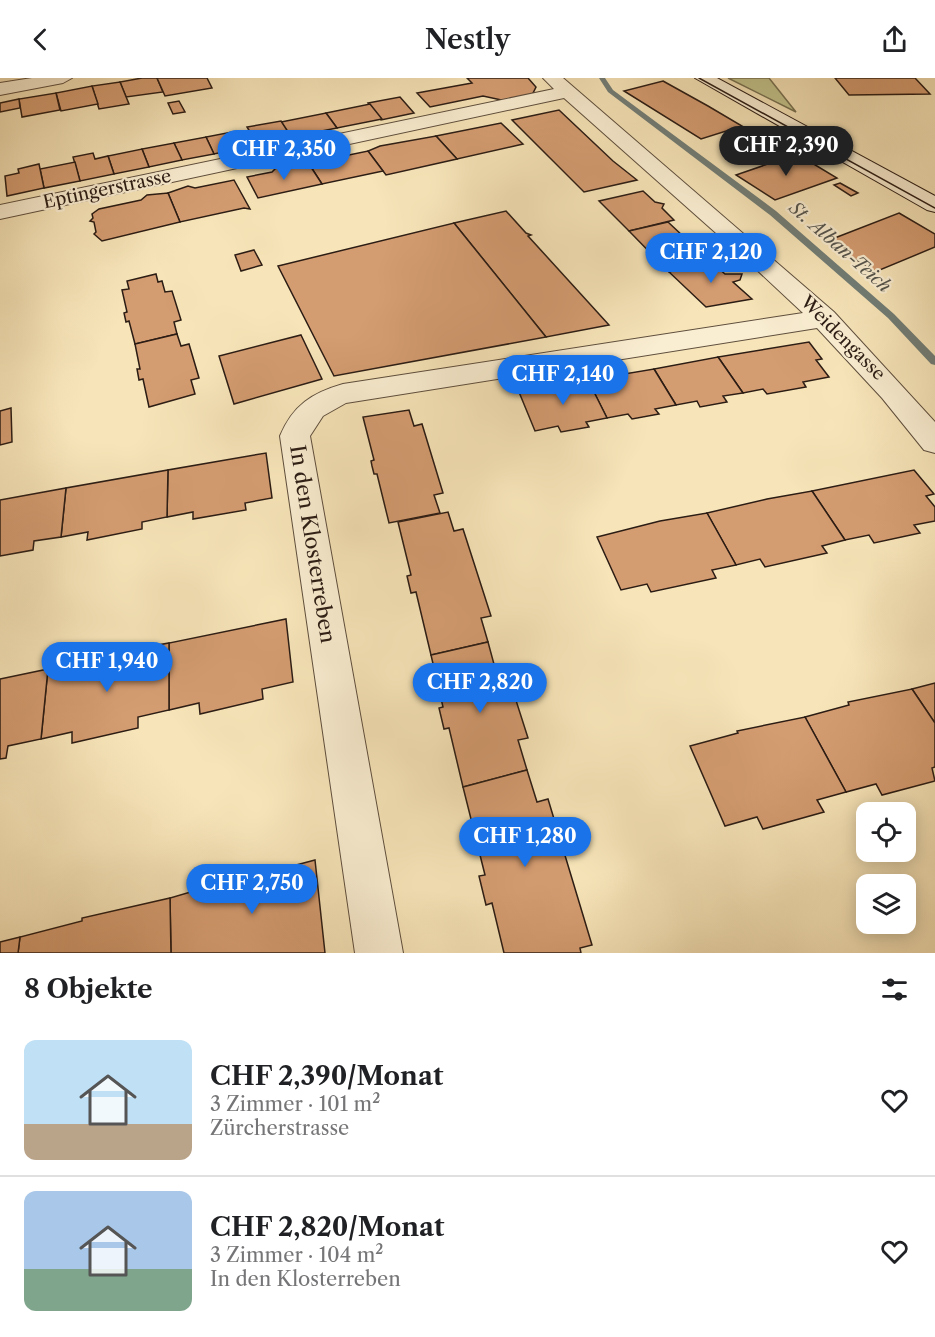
<!DOCTYPE html>
<html lang="de">
<meta charset="utf-8">
<style>
body{margin:0;font-family:"Libre Caslon Text",serif;background:#f2f2f2;color:#202124;height:100vh;display:flex;flex-direction:column;font-size:22px;white-space:nowrap}
*{box-sizing:border-box;margin:0}
p{font-size:20px;color:#757577}
.icon{flex:none;width:33px;height:33px;fill:none;stroke:currentColor;stroke-width:2;stroke-linecap:round;stroke-linejoin:round}
.map{position:relative;height:875px;overflow:hidden}
.drawer{display:flex;flex-direction:column;background:#fff;flex:1}
.drawer>*{flex:none}
.fabs{position:absolute;left:856px;top:724px;display:grid;gap:12px}
.fabs a{display:grid;place-items:center;width:60px;height:60px;border-radius:12px;background:#fff;box-shadow:0 3px 15px #0003;font-size:30px}
.price{position:absolute;translate:-50% -51px;padding:0 14px;border-radius:21px;background:#1a73e8;color:#fff;font-size:20px;line-height:39px;filter:drop-shadow(0 2px 3px #0008)}
.price::after{content:'';position:absolute;left:50%;top:36px;width:18px;height:14px;margin-left:-9px;background:inherit;clip-path:polygon(0 0,100% 0,50% 100%)}
.price.current{background:#222;color:#fff}
ul{padding:0;list-style:none}
li{display:flex;align-items:center;gap:18px;height:150px;padding:0 24px}
li+li{border-top:2px solid #e0e0e0}
li span{display:grid;place-items:center;flex:none;width:168px;height:120px;border-radius:12px;color:#555}
li>.icon{margin-inline-start:auto}
span .icon{width:72px;height:72px;fill:#fffc;stroke-width:1}
li b{font-size:26px}
h2{display:flex;justify-content:space-between;align-items:center;height:72px;padding:0 24px;font-size:26px}
header{display:flex;justify-content:space-between;align-items:center;height:78px;padding:0 24px;background:#fff;font-size:27px;font-weight:600}
.map>svg:first-child{display:block}
.green{fill:#c2c38c;stroke:#767050;stroke-width:1.5}
.lines{fill:none;stroke-linecap:round;stroke-linejoin:round}
.stream{fill:#717d76;fill-rule:evenodd}
.building{fill:#d49c71;stroke:#2b1c14;stroke-width:1.5}
.minor-casing{stroke:#5e4e3d;stroke-width:2}
.secondary-casing{stroke:#2b1c14;stroke-width:2}
.minor{fill:#faeed2;fill-rule:evenodd}
.secondary{fill:#faeed2;fill-rule:evenodd}
.tram{stroke:#2b1c14;stroke-width:1.5}
.labels{text-anchor:middle;dominant-baseline:central;stroke-width:4.5;stroke-linejoin:round;paint-order:stroke}
.far-street-label{font-size:18px;fill:#2b1c14;stroke:#faeed2}
.far-water-label{font-size:18px;font-style:italic;fill:#54544d;stroke:#faeed2}
.street-label{font-size:21px;fill:#2b1c14;stroke:#faeed2}
</style>
<header><svg class="icon" aria-label="back" viewBox="0 0 24 24"><path d="M15 5l-7 7 7 7"/></svg>Nestly<svg class="icon" aria-label="share" viewBox="0 0 24 24"><path d="M12 15V3M7 8l5-5 5 5M5 13v7h14v-7"/></svg></header>
<div class="map">
<svg width="935" height="875" viewBox="0 0 935 875">
<rect width="100%" height="100%" fill="#f7e5b9"/>
<filter id="stains"><feTurbulence type="fractalNoise" baseFrequency=".00333" numOctaves="4"/><feColorMatrix values="0 0 0 0 .2 0 0 0 0 .09 0 0 0 0 .02 0 0 0 .5 -.17"/></filter>
<radialGradient id="worn" r=".72"><stop offset=".6" stop-color="#630" stop-opacity="0"/><stop offset="1" stop-color="#630" stop-opacity=".3"/></radialGradient>
<polygon class="green" points="728,0 769,0 796,34"/>
<g class="lines">
<polygon class="stream" points="599,0 605,0 613,12 776,133 894,236 935,278 935,287 931,286 888,240 770,137 608,14"/>
</g>
<g class="building">
<polygon points="142,0 157,0 163,14 126,19 120,4"/>
<polygon points="157,0 207,0 212,10 165,18"/>
<polygon points="467,0 528,0 536,9 532,17 506,23 483,18 430,29 417,15 472,5"/>
<polygon points="835,0 915,0 930,16 849,17"/>
<polygon points="663,3 708,28 742,48 701,61 624,13"/>
<polygon points="120,4 129,26 99,31 92,8"/>
<polygon points="92,8 98,26 61,33 56,15"/>
<polygon points="56,15 60,32 22,39 19,21"/>
<polygon points="400,19 414,35 381,42 368,25"/>
<polygon points="19,21 20,30 0,34 0,25"/>
<polygon points="179,23 185,34 173,36 168,25"/>
<polygon points="370,26 382,41 337,50 326,35"/>
<polygon points="559,32 613,83 637,102 584,114 512,42"/>
<polygon points="326,35 337,50 291,59 281,44"/>
<polygon points="281,43 292,60 258,67 247,49"/>
<polygon points="501,45 523,66 457,81 436,58"/>
<polygon points="237,53 246,69 214,76 206,59"/>
<polygon points="436,58 457,81 386,97 368,73 380,68"/>
<polygon points="206,59 214,76 182,82 174,65"/>
<polygon points="174,65 182,82 149,89 142,71"/>
<polygon points="142,71 149,89 114,96 108,78"/>
<polygon points="368,73 383,93 322,106 309,86 334,80 337,77 344,78"/>
<polygon points="93,75 95,81 108,78 114,96 80,103 73,79"/>
<polygon points="797,76 837,100 775,122 736,97"/>
<polygon points="75,84 80,103 44,110 40,91"/>
<polygon points="39,86 44,110 7,118 5,98 19,95 18,91"/>
<polygon points="309,86 322,106 258,120 247,99 272,94 276,90 284,91"/>
<polygon points="234,102 250,131 244,130 180,144 168,115 188,108 195,110"/>
<polygon points="840,105 858,115 851,118 834,107"/>
<polygon points="643,113 655,124 664,126 662,130 674,142 629,153 599,123"/>
<polygon points="168,115 180,144 102,163 94,156 96,154 94,144 90,143 93,140 92,136 99,131 141,122 147,117"/>
<polygon points="506,133 526,155 531,157 528,158 609,247 546,259 454,145"/>
<polygon points="899,135 935,156 935,169 875,194 827,163"/>
<polygon points="668,144 684,159 701,159 699,164 692,166 710,183 669,194 629,153"/>
<polygon points="454,145 546,259 334,298 278,188"/>
<polygon points="254,172 262,187 241,193 235,177"/>
<polygon points="710,183 725,196 742,196 740,202 733,204 752,221 706,229 669,194"/>
<polygon points="156,196 158,204 162,203 165,214 172,213 181,242 174,244 177,256 135,266 129,243 126,244 124,235 127,234 122,212 129,211 127,203"/>
<polygon points="177,256 181,268 189,266 199,300 191,302 195,316 149,329 143,301 139,302 137,291 140,291 135,266"/>
<polygon points="301,257 322,301 234,326 219,278"/>
<polygon points="809,264 822,281 816,282 829,299 803,304 806,309 767,316 763,311 743,315 718,279"/>
<polygon points="718,279 743,315 723,318 727,324 700,329 697,323 676,327 654,291"/>
<polygon points="654,291 676,327 655,331 659,336 632,341 628,336 607,340 588,302"/>
<polygon points="588,302 607,340 586,344 589,349 561,354 558,348 535,353 519,314"/>
<polygon points="11,330 12,364 0,367 0,333"/>
<polygon points="409,332 414,348 422,346 443,415 434,417 440,435 389,445 377,396 374,396 372,388 371,383 374,382 363,339"/>
<polygon points="266,375 272,420 245,425 246,432 193,441 193,434 167,439 168,392"/>
<polygon points="168,392 167,439 142,444 142,451 87,462 88,454 61,459 66,410"/>
<polygon points="914,392 934,416 926,418 935,429 935,443 914,447 920,455 874,465 869,457 845,462 812,413"/>
<polygon points="66,410 61,459 34,463 33,472 0,478 0,422"/>
<polygon points="812,413 845,462 822,468 827,475 765,489 760,481 736,487 707,435 767,421"/>
<polygon points="448,434 454,453 463,451 491,538 481,540 488,564 431,577 416,514 411,515 407,498 411,497 398,444"/>
<polygon points="707,435 736,487 712,492 716,500 651,514 647,506 621,512 597,459 660,443"/>
<polygon points="286,541 293,604 262,611 263,621 200,636 199,625 169,632 169,565"/>
<polygon points="488,564 495,590 505,588 528,660 518,662 527,692 463,709 449,650 444,651 439,630 443,629 431,577"/>
<polygon points="169,565 169,632 138,639 138,650 72,665 72,654 41,661 48,591 97,581 97,578"/>
<polygon points="48,591 41,661 8,668 6,680 0,681 0,601"/>
<polygon points="935,605 935,645 912,611"/>
<polygon points="912,611 935,645 935,689 932,690 935,703 882,717 876,706 846,714 805,639 849,627 848,624"/>
<polygon points="805,639 846,714 817,722 824,734 763,751 757,739 725,748 690,668 738,655 737,653"/>
<polygon points="527,692 537,724 548,721 592,867 580,870 581,875 504,875 492,825 486,827 479,798 485,797 463,709"/>
<polygon points="315,782 325,875 171,875 170,820 255,795 255,798"/>
<polygon points="170,820 171,875 18,875 20,859 82,843 82,840"/>
<polygon points="20,859 18,875 0,875 0,864"/>
</g>
<g class="lines">
<g class="minor-casing">
<g id="minor">
<polygon points="32,0 72,0 63,5 0,17 0,5"/>
<path d="M543,0H563L834,234L935,344V375L924,372L882,320L817,250L346,325L323,338L310,358L403,875H355L280,358C293,327 312,315 343,306L803,235L743,179L564,20L0,141V127L554,11Z"/>
</g>
</g>
<g class="secondary-casing">
<polygon id="secondary" points="695,0 717,0 935,118 935,134 927,132"/>
</g>
<use href="#minor" class="minor"/>
<use href="#secondary" class="secondary"/>
<polyline class="tram" points="699,0 935,130"/>
</g>
<g class="labels">
<g class="far-street-label">
<text transform="translate(107 111) rotate(-12)">Eptingerstrasse</text>
<text transform="translate(843 260) rotate(45)">Weidengasse</text>
</g>
<g class="far-water-label">
<text transform="translate(840 169) rotate(41)">St. Alban-Teich</text>
</g>
<g class="street-label">
<text transform="translate(313 466) rotate(81)">In den Klosterreben</text>
</g>
</g>
<rect width="100%" height="100%" filter="url(#stains)"/>
<rect width="100%" height="100%" fill="url(#worn)"/>
</svg>
<div class="fabs">
<a><svg class="icon" aria-label="locate" viewBox="0 0 24 24"><circle cx="12" cy="12" r="6"/><path d="M12 2v4M12 18v4M2 12h4M18 12h4"/></svg></a>
<a><svg class="icon" aria-label="layers" viewBox="0 0 24 24"><path d="M12 4l9 5-9 5-9-5zM3 14l9 5 9-5"/></svg></a>
</div>
<b class="price current" style="left:786px;top:99px">CHF 2,390</b>
<b class="price" style="left:284px;top:103px">CHF 2,350</b>
<b class="price" style="left:711px;top:206px">CHF 2,120</b>
<b class="price" style="left:563px;top:328px">CHF 2,140</b>
<b class="price" style="left:107px;top:615px">CHF 1,940</b>
<b class="price" style="left:480px;top:636px">CHF 2,820</b>
<b class="price" style="left:525px;top:790px">CHF 1,280</b>
<b class="price" style="left:252px;top:837px">CHF 2,750</b>
</div>
<section class="drawer">
<h2>8 Objekte<svg class="icon" aria-label="filters" viewBox="0 0 24 24"><path d="M4 7h16M4 17h16"/><circle cx="9" cy="7" r="2"/><circle cx="15" cy="17" r="2"/></svg></h2>
<ul>
<li><span style="background:linear-gradient(#bfe0f5 70%,#b9a48a 0)"><svg class="icon" aria-label="home" viewBox="0 0 24 24"><path d="M3 11l9-7 9 7M6 9v11h12V9"/></svg></span><div><b>CHF 2,390/Monat</b><p>3 Zimmer · 101 m²</p><p>Zürcherstrasse</p></div><svg class="icon" aria-label="heart" viewBox="0 0 24 24"><path d="M12 20l-8-8c-3-5 5-10 8-4 3-6 11-1 8 4z"/></svg></li>
<li><span style="background:linear-gradient(#a9c7e8 65%,#7fa58c 0)"><svg class="icon" aria-label="home" viewBox="0 0 24 24"><path d="M3 11l9-7 9 7M6 9v11h12V9"/></svg></span><div><b>CHF 2,820/Monat</b><p>3 Zimmer · 104 m²</p><p>In den Klosterreben</p></div><svg class="icon" aria-label="heart" viewBox="0 0 24 24"><path d="M12 20l-8-8c-3-5 5-10 8-4 3-6 11-1 8 4z"/></svg></li>
</ul>
</section>
